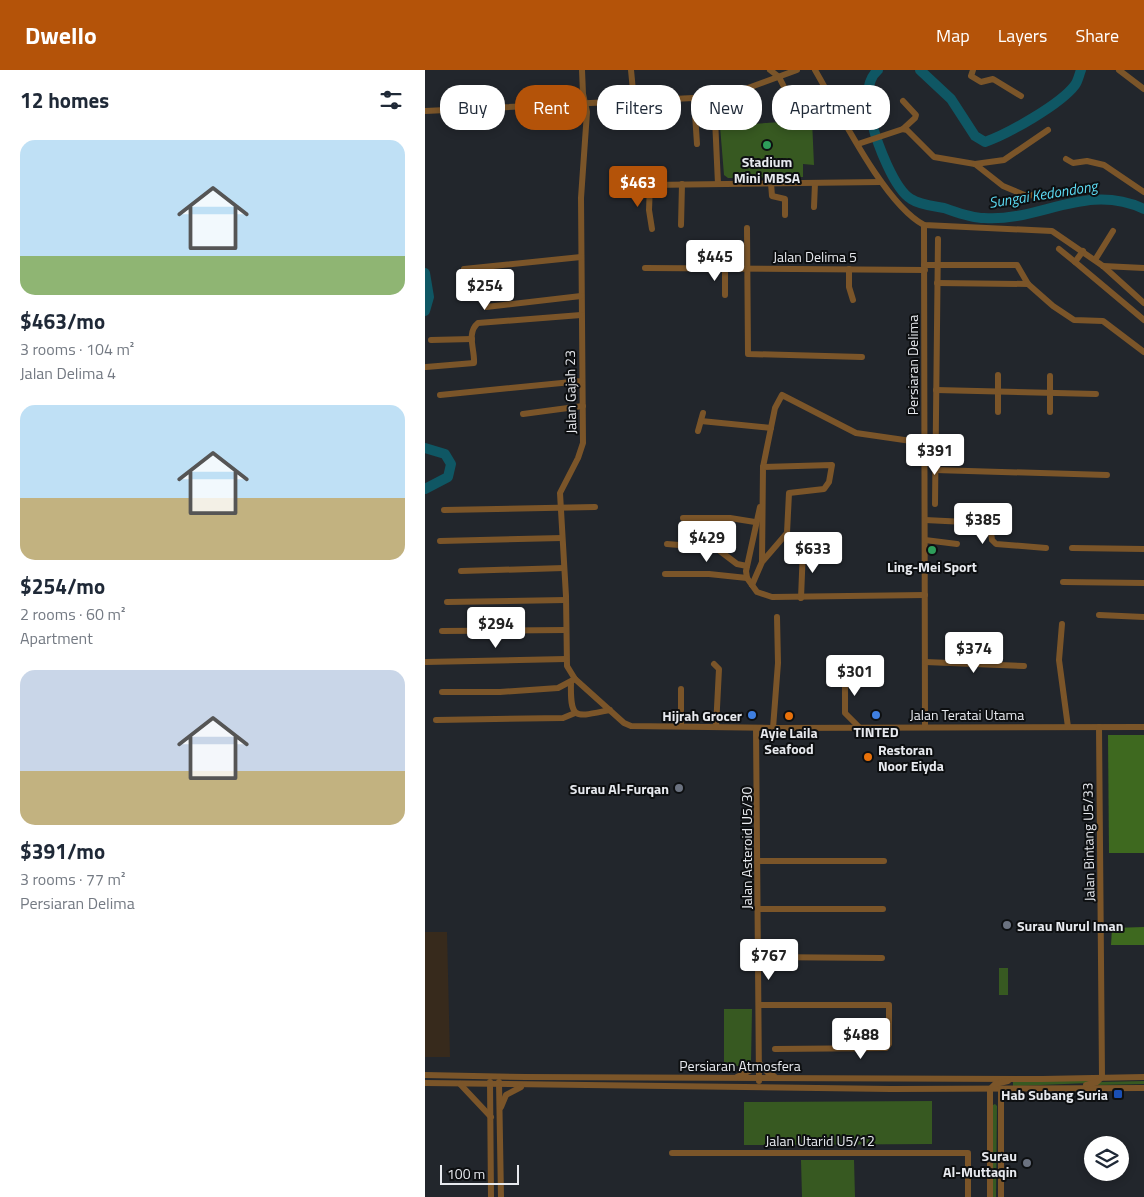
<!DOCTYPE html>
<meta charset="utf-8">
<style>
body{margin:0;font-family:"Titillium Web",sans-serif;background:#f2f2f3;color:#1f2937;height:100vh;display:flex;flex-direction:column;font-size:19px;white-space:nowrap}
*{box-sizing:border-box;margin:0}
p{font-size:16px;color:#747a83}
.icon{flex:none;width:28px;height:28px;fill:none;stroke:currentColor;stroke-width:2;stroke-linecap:round;stroke-linejoin:round}
.map{position:relative;flex:1;overflow:hidden}
.side{display:flex;flex-direction:column;background:#fff;width:425px}
.side>*{flex:none}
.banner{position:absolute;left:15px;top:15px;width:475px;height:45px;display:flex;gap:10px}
.tools{position:absolute;left:659px;top:1066px;display:grid;gap:10px}
.tools a{display:grid;place-items:center;width:45px;height:45px;border-radius:50%;background:#fff;box-shadow:0 2px 8px #0003;font-size:25px}
.scale{position:absolute;left:15px;bottom:12px;width:79px;box-sizing:border-box;padding-left:5px;border:2px solid #e7e9ee;border-top:0;font-size:14px;line-height:18px;white-space:nowrap;color:#e7e9ee;-webkit-text-stroke:4px #0d0f11;paint-order:stroke}
.price{position:absolute;translate:-50% -42px;padding:0 11px;border-radius:5px;background:#fff;color:#222;font-size:16px;line-height:32px;filter:drop-shadow(0 1px 2px #0008)}
.price::after{content:'';position:absolute;left:50%;top:30px;width:15px;height:11px;margin-left:-8px;background:inherit;clip-path:polygon(0 0,100% 0,50% 100%)}
.price.current{background:#b45309;color:#fff}
ul{padding:0;list-style:none}
li{display:grid;align-content:center;gap:10px;height:265px;padding:0 20px}
li span{display:grid;place-items:center;height:155px;border-radius:15px;color:#555}
li>.icon{margin-inline-start:auto}
span .icon{width:90px;height:90px;fill:#fffc;stroke-width:1}
li b{font-size:21px}
h2{display:flex;justify-content:space-between;align-items:center;height:60px;padding:0 20px;font-size:21px}
.chip{padding:0 18px;border-radius:20px;background:#fff;box-shadow:0 2px 8px #0003;font-size:18px;line-height:45px}
.chip.current{background:#b45309;color:#fff}
header{display:flex;align-items:center;gap:30px;box-sizing:border-box;height:70px;padding:0 25px;background:#b45309;color:#fff}
header strong{font-size:24px}
nav{display:flex;gap:28px;margin-inline-start:auto;font-size:18px}
main{display:flex;flex:1;min-height:0}
.map>svg:first-child{display:block}
.commercial{fill:#372a1c}
.green{fill:#375921}
.forest{fill:#3e691f}
.lines{fill:none;stroke-linecap:round;stroke-linejoin:round}
.river{stroke:#0f5764;stroke-width:10}
.minor{stroke:#7b5529;stroke-width:6}
.leisure-dot{fill:#2e9e5b;stroke:#0d0f11;stroke-width:2}
.shop-dot{fill:#3f7fe0;stroke:#0d0f11;stroke-width:2}
.food-dot{fill:#e8710a;stroke:#0d0f11;stroke-width:2}
.worship-dot{fill:#6b7280;stroke:#0d0f11;stroke-width:2}
.transit-dot{fill:#1a4fb4;stroke:#0d0f11;stroke-width:2}
.labels{text-anchor:middle;dominant-baseline:central;stroke-width:4;stroke-linejoin:round;paint-order:stroke}
.poi-label{font-size:14px;font-weight:bold;fill:#e7e9ee;stroke:#0d0f11}
.street-label{font-size:14px;fill:#e7e9ee;stroke:#0d0f11}
.water-label{font-size:15px;font-style:italic;fill:#5ddcf5;stroke:#0d0f11}
</style>
<header>
<strong>Dwello</strong>
<nav><a>Map</a><a>Layers</a><a>Share</a></nav>
</header>
<main>
<section class="side">
<h2>12 homes<svg class="icon" aria-label="filters" viewBox="0 0 24 24"><path d="M4 7h16M4 17h16"/><circle cx="9" cy="7" r="2"/><circle cx="15" cy="17" r="2"/></svg></h2>
<ul>
<li><span style="background:linear-gradient(#bfe0f5 75%,#8fb573 0)"><svg class="icon" aria-label="home" viewBox="0 0 24 24"><path d="M3 11l9-7 9 7M6 9v11h12V9"/></svg></span><div><b>$463/mo</b><p>3 rooms · 104 m²</p><p>Jalan Delima 4</p></div></li>
<li><span style="background:linear-gradient(#bfe0f5 60%,#c2b280 0)"><svg class="icon" aria-label="home" viewBox="0 0 24 24"><path d="M3 11l9-7 9 7M6 9v11h12V9"/></svg></span><div><b>$254/mo</b><p>2 rooms · 60 m²</p><p>Apartment</p></div></li>
<li><span style="background:linear-gradient(#c9d6e8 65%,#c2b280 0)"><svg class="icon" aria-label="home" viewBox="0 0 24 24"><path d="M3 11l9-7 9 7M6 9v11h12V9"/></svg></span><div><b>$391/mo</b><p>3 rooms · 77 m²</p><p>Persiaran Delima</p></div></li>
</ul>
</section>
<div class="map">
<svg width="719" height="1127" viewBox="0 0 719 1127">
<rect width="100%" height="100%" fill="#22262c"/>
<polygon class="commercial" points="0,862 22,862 25,987 0,987"/>
<g class="green">
<polygon points="387,50 389,95 378,94 378,107 303,108 299,105 295,56"/>
<rect x="574" y="898" width="9" height="27"/>
<polygon points="299,939 327,939 326,992 319,996 299,996"/>
<polygon points="588,1011 668,1011 664,1013 588,1016"/>
<polygon points="719,1011 719,1014 671,1015 673,1012"/>
<polygon points="507,1031 507,1074 319,1075 319,1032"/>
<polygon points="570,1034 572,1036 571,1127 568,1127 568,1035"/>
<polygon points="376,1090 429,1090 430,1127 377,1127"/>
</g>
<g class="forest">
<polygon points="683,665 719,665 719,783 684,783"/>
<polygon points="719,857 719,875 686,875 687,858"/>
</g>
<g class="lines">
<g class="river">
<path d="M453,0C439,12 442,37 447,53C452,73 469,119 486,129C495,135 509,136 519,138C531,142 546,148 559,148C615,152 661,112 719,139"/>
<path d="M495,0L526,29L550,66L560,72C583,64 636,34 650,15C653,11 654,5 656,0"/>
<polyline points="0,203 4,227 0,241"/>
<polyline points="0,378 20,384 26,394 23,407 0,419"/>
</g>
<g class="minor">
<polyline points="157,0 158,24 162,42 156,128 158,373 153,388 135,423 141,526 142,596 150,609 199,653 206,656 348,658 719,657"/>
<polyline points="206,0 209,31"/>
<polyline points="345,0 354,7 376,50 413,40"/>
<path d="M390,0C414,41 459,134 499,155L627,161L678,196L719,233"/>
<polyline points="548,0 546,6 556,12 568,9 596,26"/>
<polyline points="694,0 719,19"/>
<polyline points="289,27 293,114"/>
<polyline points="269,28 272,74"/>
<polyline points="478,31 491,45 490,48 478,59"/>
<polyline points="0,41 289,27 312,22 372,0"/>
<polyline points="433,74 478,59 482,60 509,87 550,94 578,116 602,126 619,123"/>
<polyline points="641,89 648,93 662,91 679,95 719,122"/>
<polyline points="550,94 579,90 623,60"/>
<polyline points="346,113 347,126 360,129 360,145"/>
<polyline points="389,137 390,113"/>
<polyline points="256,155 257,114"/>
<polyline points="499,155 500,657"/>
<polyline points="322,158 323,284 437,287"/>
<polyline points="227,159 224,140 225,115 456,112"/>
<polyline points="634,179 650,192"/>
<polyline points="658,181 650,192 719,250"/>
<polyline points="670,190 688,161"/>
<polyline points="499,195 592,195 603,214 628,236 649,250 678,251 719,282"/>
<polyline points="678,196 719,198"/>
<polyline points="220,198 500,200"/>
<polyline points="300,198 300,225"/>
<polyline points="39,199 156,187"/>
<polyline points="424,199 424,217 428,230"/>
<polyline points="512,213 603,214"/>
<polyline points="61,237 156,226"/>
<polyline points="6,270 47,269"/>
<path d="M1,297L49,293C50,280 41,263 53,253L156,245"/>
<polyline points="573,305 573,342"/>
<polyline points="625,306 625,342"/>
<polyline points="511,320 671,324"/>
<polyline points="15,325 157,311"/>
<polyline points="98,344 158,336"/>
<polyline points="276,351 346,358"/>
<polyline points="273,361 278,343"/>
<polyline points="338,397 350,338 357,325 431,363 500,373"/>
<polyline points="510,400 682,405"/>
<polyline points="510,434 513,169"/>
<polyline points="335,437 321,501 322,508 332,522 347,527 500,525"/>
<polyline points="19,440 170,437"/>
<polyline points="258,448 305,448 330,452"/>
<polyline points="500,450 561,453 565,455 567,470 571,474 621,478"/>
<polyline points="500,470 532,474"/>
<polyline points="15,471 137,468"/>
<polyline points="242,474 291,478 312,494 322,496"/>
<polyline points="647,478 719,479"/>
<polyline points="36,501 139,498"/>
<polyline points="240,504 284,504 322,508"/>
<polyline points="638,512 719,513"/>
<polyline points="327,515 337,492 362,463 364,423 399,419 404,412 407,395 338,397 337,492"/>
<polyline points="376,528 378,479"/>
<polyline points="22,532 141,530"/>
<polyline points="674,545 719,547"/>
<polyline points="637,554 634,590 643,657"/>
<polyline points="17,561 141,560"/>
<polyline points="0,592 141,589"/>
<polyline points="500,592 599,596"/>
<polyline points="289,594 294,599 291,657"/>
<polyline points="420,598 420,643 434,657"/>
<path d="M146,612C145,651 150,647 185,640"/>
<polyline points="17,622 75,622 133,618 150,609"/>
<polyline points="11,650 138,648 150,643"/>
<polyline points="256,656 256,619"/>
<polyline points="331,658 334,1011"/>
<polyline points="348,658 353,593 352,547"/>
<polyline points="333,791 459,791"/>
<polyline points="333,839 458,839"/>
<polyline points="333,887 457,888"/>
<polyline points="334,935 464,935 464,974 461,978 350,979"/>
<polyline points="0,1005 101,1007 617,1009 719,1007"/>
<polyline points="312,1007 328,999 334,993 344,1004 349,1006"/>
<polyline points="65,1012 66,1127"/>
<polyline points="74,1012 76,1127"/>
<polyline points="0,1013 466,1019 719,1018"/>
<polyline points="35,1014 66,1047"/>
<polyline points="661,1015 672,1012 677,1007 674,657"/>
<polyline points="76,1037 81,1025 96,1017"/>
<polyline points="247,1083 543,1083 543,1127"/>
<polyline points="565,1127 565,1019 570,1014 583,1011"/>
<polyline points="576,1127 576,1019"/>
</g>
</g>
<g class="leisure-dot">
<circle cx="342" cy="75" r="5"/>
<circle cx="507" cy="480" r="5"/>
</g>
<g class="shop-dot">
<circle cx="327" cy="645" r="5"/>
<circle cx="451" cy="645" r="5"/>
</g>
<g class="food-dot">
<circle cx="364" cy="646" r="5"/>
<circle cx="443" cy="687" r="5"/>
</g>
<g class="worship-dot">
<circle cx="254" cy="718" r="5"/>
<circle cx="582" cy="855" r="5"/>
<circle cx="602" cy="1093" r="5"/>
</g>
<rect class="transit-dot" x="688" y="1019" width="10" height="10" rx="2.5"/>
<g class="labels">
<g class="poi-label">
<text x="342" y="91">Stadium<tspan x="342" dy="16">Mini MBSA</tspan></text>
<text x="507" y="496">Ling-Mei Sport</text>
<text x="317" y="645" text-anchor="end">Hijrah Grocer</text>
<text x="451" y="661">TINTED</text>
<text x="364" y="662">Ayie Laila<tspan x="364" dy="16">Seafood</tspan></text>
<text x="453" y="679" text-anchor="start">Restoran<tspan x="453" dy="16">Noor Eiyda</tspan></text>
<text x="244" y="718" text-anchor="end">Surau Al-Furqan</text>
<text x="592" y="855" text-anchor="start">Surau Nurul Iman</text>
<text x="683" y="1024" text-anchor="end">Hab Subang Suria</text>
<text x="592" y="1085" text-anchor="end">Surau<tspan x="592" dy="16">Al-Muttaqin</tspan></text>
</g>
<g class="street-label">
<text x="390" y="186">Jalan Delima 5</text>
<text transform="translate(487 295) rotate(-90)">Persiaran Delima</text>
<text transform="translate(145 322) rotate(-91)">Jalan Gajah 23</text>
<text x="542" y="644">Jalan Teratai Utama</text>
<text transform="translate(663 772) rotate(-91)">Jalan Bintang U5/33</text>
<text transform="translate(321 778) rotate(-90)">Jalan Asteroid U5/30</text>
<text x="315" y="995">Persiaran Atmosfera</text>
<text x="395" y="1070">Jalan Utarid U5/12</text>
</g>
<g class="water-label">
<text transform="translate(618 124) rotate(-9)">Sungai Kedondong</text>
</g>
</g>
</svg>
<div class="tools">
<a><svg class="icon" aria-label="layers" viewBox="0 0 24 24"><path d="M12 4l9 5-9 5-9-5zM3 14l9 5 9-5"/></svg></a>
</div>
<div class="scale">100 m</div>
<b class="price current" style="left:213px;top:138px">$463</b>
<b class="price" style="left:290px;top:212px">$445</b>
<b class="price" style="left:60px;top:241px">$254</b>
<b class="price" style="left:510px;top:406px">$391</b>
<b class="price" style="left:558px;top:475px">$385</b>
<b class="price" style="left:282px;top:493px">$429</b>
<b class="price" style="left:388px;top:504px">$633</b>
<b class="price" style="left:71px;top:579px">$294</b>
<b class="price" style="left:549px;top:604px">$374</b>
<b class="price" style="left:430px;top:627px">$301</b>
<b class="price" style="left:344px;top:911px">$767</b>
<b class="price" style="left:436px;top:990px">$488</b>
<div class="banner">
<a class="chip">Buy</a>
<a class="chip current">Rent</a>
<a class="chip">Filters</a>
<a class="chip">New</a>
<a class="chip">Apartment</a>
</div>
</div>
</main>
